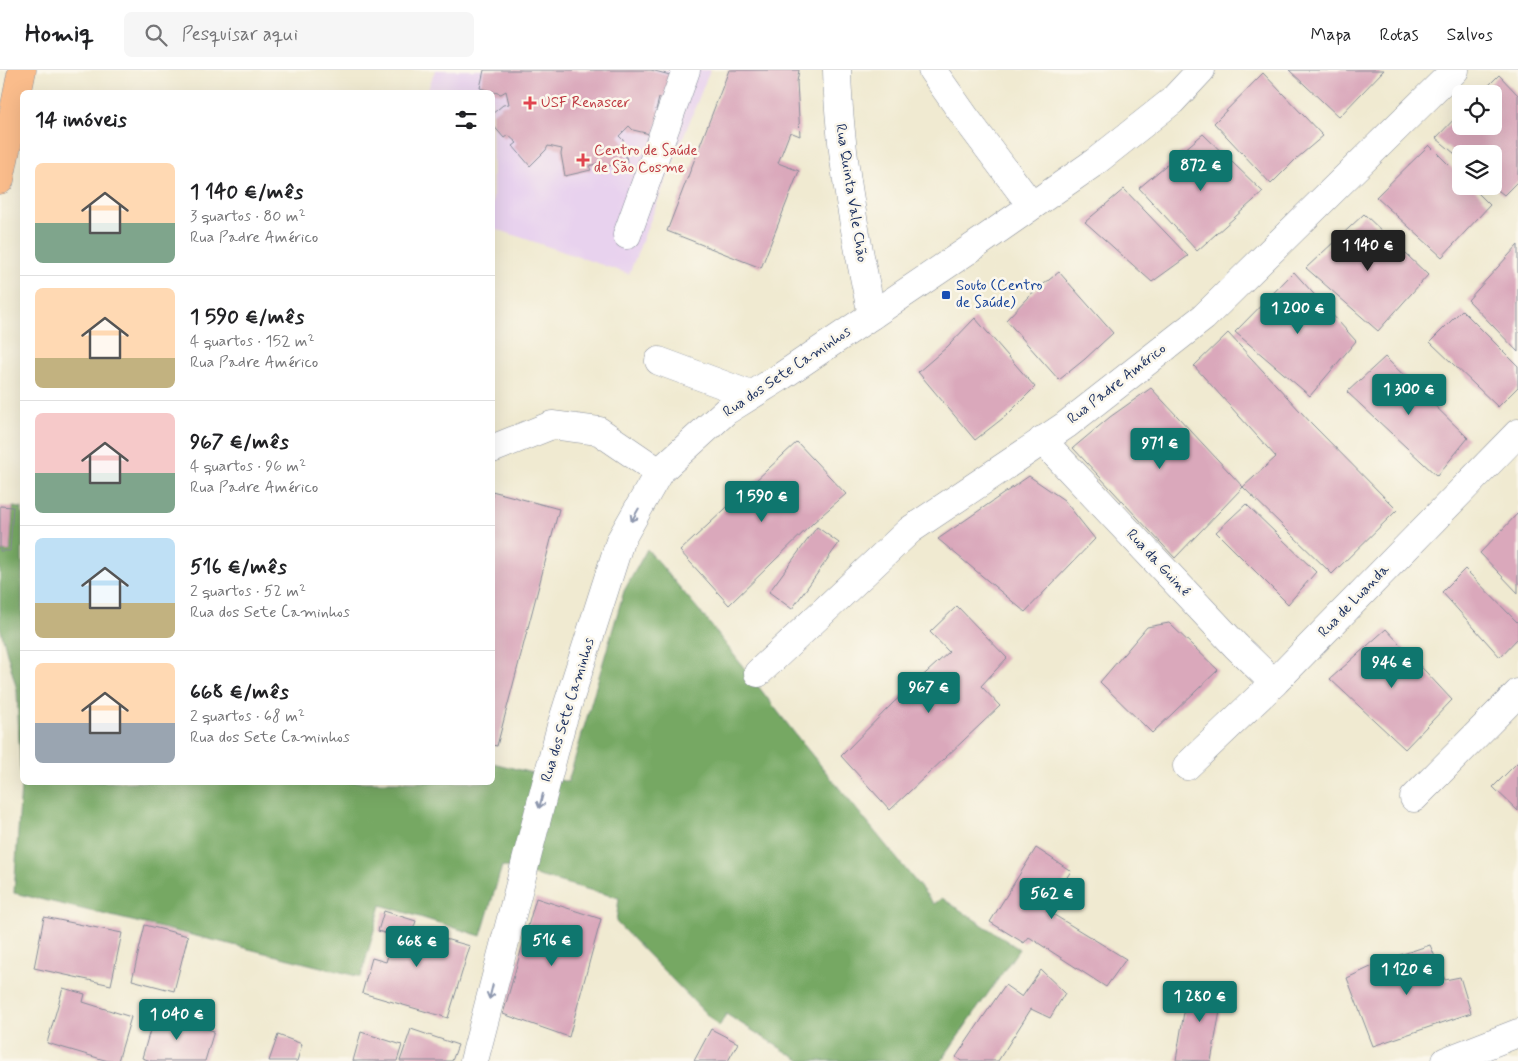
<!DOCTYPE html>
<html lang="pt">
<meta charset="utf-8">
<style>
body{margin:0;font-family:Mynerve,sans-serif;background:#f6f6f6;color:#202124;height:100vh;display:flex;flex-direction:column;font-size:19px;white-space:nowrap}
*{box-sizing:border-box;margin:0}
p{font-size:16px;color:#757577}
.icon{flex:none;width:28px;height:28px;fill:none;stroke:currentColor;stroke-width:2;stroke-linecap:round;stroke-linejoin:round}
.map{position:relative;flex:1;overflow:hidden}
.drawer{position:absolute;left:20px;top:20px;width:475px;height:695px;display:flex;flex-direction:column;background:#fff;border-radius:8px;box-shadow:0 5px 20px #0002}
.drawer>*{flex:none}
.buttons{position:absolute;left:1452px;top:15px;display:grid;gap:10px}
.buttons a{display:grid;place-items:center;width:50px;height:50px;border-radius:8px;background:#fff;box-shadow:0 5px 20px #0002;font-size:25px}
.price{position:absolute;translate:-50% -42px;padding:0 11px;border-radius:5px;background:#0f766e;color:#fff;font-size:16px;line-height:32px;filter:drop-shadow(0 1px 2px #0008)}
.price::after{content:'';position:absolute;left:50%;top:30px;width:15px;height:11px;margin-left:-8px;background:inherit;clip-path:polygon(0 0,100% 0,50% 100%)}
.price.active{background:#222;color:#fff}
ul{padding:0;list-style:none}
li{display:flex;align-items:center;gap:15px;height:125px;padding:0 15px}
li+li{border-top:1px solid #e0e0e0}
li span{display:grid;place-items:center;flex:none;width:140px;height:100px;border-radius:8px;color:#555}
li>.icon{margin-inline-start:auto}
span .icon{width:60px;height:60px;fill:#fffc;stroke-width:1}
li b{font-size:21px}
h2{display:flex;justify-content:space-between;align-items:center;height:60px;padding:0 15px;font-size:21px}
header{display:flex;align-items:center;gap:30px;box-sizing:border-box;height:70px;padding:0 25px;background:#fff;border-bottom:1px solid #e0e0e0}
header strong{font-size:24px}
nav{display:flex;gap:28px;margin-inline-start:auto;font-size:18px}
.search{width:350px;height:45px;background:#f6f6f6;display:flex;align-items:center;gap:12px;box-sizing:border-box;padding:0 18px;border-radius:8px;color:#757577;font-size:19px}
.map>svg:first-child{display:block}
.built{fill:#e8d2ee}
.forest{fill:#76a863;stroke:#486c60}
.building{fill:#daa8bb}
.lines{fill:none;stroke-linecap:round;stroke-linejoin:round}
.minor-casing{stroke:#868c98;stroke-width:29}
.major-casing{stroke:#868c98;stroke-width:29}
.minor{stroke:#fff;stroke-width:28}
.major{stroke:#fabc8b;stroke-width:28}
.oneway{stroke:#8d97ae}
.health-dot{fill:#e0444e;stroke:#fbf7ec;stroke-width:2}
.transit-dot{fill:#1a4fb4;stroke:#fbf7ec;stroke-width:2}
.labels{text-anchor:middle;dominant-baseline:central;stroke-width:5;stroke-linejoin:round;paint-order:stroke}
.health-label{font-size:15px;fill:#be3a42;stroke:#fbf7ec;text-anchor:start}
.street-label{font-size:15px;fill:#1b2f5e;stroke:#fbf7ec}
.transit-label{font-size:15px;fill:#164399;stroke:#fbf7ec;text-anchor:start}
</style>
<header>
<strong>Homiq</strong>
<div class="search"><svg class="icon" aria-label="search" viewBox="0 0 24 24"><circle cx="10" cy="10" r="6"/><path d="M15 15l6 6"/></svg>Pesquisar aqui</div>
<nav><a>Mapa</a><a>Rotas</a><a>Salvos</a></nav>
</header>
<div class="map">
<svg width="1518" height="991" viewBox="0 0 1518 991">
<rect width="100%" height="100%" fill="#fbf7ec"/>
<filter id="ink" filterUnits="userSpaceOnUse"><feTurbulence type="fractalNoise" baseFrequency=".02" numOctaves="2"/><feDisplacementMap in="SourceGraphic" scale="10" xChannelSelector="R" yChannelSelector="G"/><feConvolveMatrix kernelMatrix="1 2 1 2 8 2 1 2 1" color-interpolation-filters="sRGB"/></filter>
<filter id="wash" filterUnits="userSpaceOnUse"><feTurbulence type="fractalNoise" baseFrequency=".0096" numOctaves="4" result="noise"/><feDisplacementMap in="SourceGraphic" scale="20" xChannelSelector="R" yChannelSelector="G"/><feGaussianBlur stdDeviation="1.12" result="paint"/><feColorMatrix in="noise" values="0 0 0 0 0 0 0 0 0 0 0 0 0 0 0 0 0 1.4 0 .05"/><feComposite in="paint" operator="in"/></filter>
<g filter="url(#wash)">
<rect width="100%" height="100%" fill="#f0ead1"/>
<polygon class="built" points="435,0 710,0 629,204 493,158 492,22 427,22"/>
<polygon class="forest" points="13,437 22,438 22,712 492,712 493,693 568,712 624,521 647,479 703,545 799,669 934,834 942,828 1019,879 941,991 801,991 726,944 719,957 616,852 619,828 502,796 481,866 381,835 361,907 221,872 14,823 21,716 17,620 0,557 0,481 10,481"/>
<g id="blocks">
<g class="building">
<polygon points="484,0 651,0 670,5 664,29 659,28 656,40 661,41 654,65 633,60 629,56 619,66 623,70 627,92 603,97 602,92 589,96 591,100 565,106 561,84 562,79 548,76 546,80 530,96 513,76 517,73 508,65 504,68 492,54 492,44 503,35 509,34 506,21 501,24 480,18"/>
<polygon points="729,0 799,0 797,12 800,66 790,62 778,93 799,101 761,198 667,161"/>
<polygon points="1289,0 1384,0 1339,47"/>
<polygon points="1263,3 1323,66 1296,89 1271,114 1214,53"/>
<polygon points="1499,5 1518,25 1518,111 1504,125 1494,117 1494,84 1461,84 1461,89 1436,68 1461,42 1461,56 1494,56 1494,24 1480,24"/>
<polygon points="1203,64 1263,122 1197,181 1139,118"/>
<polygon points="1429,75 1461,107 1461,116 1471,116 1490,135 1442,187 1376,127"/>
<polygon points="1124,119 1188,186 1152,212 1085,152"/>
<polygon points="1364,144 1428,205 1378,261 1306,198"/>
<polygon points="1518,175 1518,282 1468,230"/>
<polygon points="1059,202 1113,263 1085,289 1059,310 1006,250 1030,225"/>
<polygon points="1294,202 1356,271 1310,326 1235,262"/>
<polygon points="1462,240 1518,296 1518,317 1498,337 1430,272"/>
<polygon points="975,248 1035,317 1007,345 975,370 918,302 947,277"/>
<polygon points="1228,263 1312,354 1397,440 1332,504 1243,417 1276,387 1194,296"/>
<polygon points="1385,287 1468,368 1437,406 1347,322"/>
<polygon points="1151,318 1243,417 1175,488 1073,378 1110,347"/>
<polygon points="797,372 846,424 814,452 729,535 680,481"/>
<polygon points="1029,406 1064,430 1095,469 1025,542 938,469"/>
<polygon points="492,421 559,439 497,676 492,675"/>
<polygon points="1246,434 1316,502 1288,534 1216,462"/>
<polygon points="0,436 13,437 10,481 0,481"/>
<polygon points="1518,443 1518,523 1480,483"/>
<polygon points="817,457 839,473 792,539 769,522"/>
<polygon points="1465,499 1518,553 1518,568 1500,587 1442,522"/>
<polygon points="957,536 1007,588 981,616 1000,636 890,740 841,686 893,633 949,582 930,562"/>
<polygon points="1169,553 1218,600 1152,663 1100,612 1147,557"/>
<polygon points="1386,559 1452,630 1405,679 1330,609"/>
<polygon points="1518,692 1518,741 1493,717"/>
<polygon points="1036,778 1071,801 1046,840 1126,889 1106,917 1029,867 1024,873 990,852"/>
<polygon points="536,828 601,849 569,967 503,944"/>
<polygon points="384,841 416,851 413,860 470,876 448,948 362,923 372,888 386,892 394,866 378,861"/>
<polygon points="44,847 122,863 111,915 34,898"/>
<polygon points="145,855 188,866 174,921 132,910"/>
<polygon points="1430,875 1445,910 1460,907 1471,943 1373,976 1347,908 1388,889"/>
<polygon points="1041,900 1065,923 1050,948 1031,939 998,991 961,991 956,987 1005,915 1022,927"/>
<polygon points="1189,912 1224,919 1211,991 1176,990"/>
<polygon points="63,918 85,924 83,932 131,947 118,991 108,991 47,973"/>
<polygon points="155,943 214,961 205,991 151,991 142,988"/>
<polygon points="411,959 458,975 452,991 400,991"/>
<polygon points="711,959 738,973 728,991 694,991"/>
<polygon points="361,962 402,975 397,991 353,991"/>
<polygon points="278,965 302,974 297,991 269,991"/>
</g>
</g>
</g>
<g filter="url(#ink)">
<use href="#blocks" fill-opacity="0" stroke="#868c98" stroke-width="1"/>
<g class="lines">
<g class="minor-casing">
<g id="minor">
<path d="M837,0C839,82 855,165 872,245"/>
<polyline points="932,0 968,51 1031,135"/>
<polyline points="627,165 686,0"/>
<polyline points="659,291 751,325"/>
<polyline points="1042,370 1236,576 1274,613"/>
<polyline points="492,379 552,355 599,361 659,402"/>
<polyline points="758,603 910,460 1066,355 1204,247 1455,0"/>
<polyline points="1187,696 1274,613 1518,363"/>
<polyline points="1414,728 1518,623"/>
<polyline points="474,991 561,656 620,471 659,402 726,341 779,308 976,175 1095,92 1172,31 1201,0"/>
<polyline points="1446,991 1518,963"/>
</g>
</g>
<g class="major-casing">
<polyline id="major" points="0,110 22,0"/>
</g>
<use href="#minor" class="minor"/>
<use href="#major" class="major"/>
</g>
<defs><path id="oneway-shaft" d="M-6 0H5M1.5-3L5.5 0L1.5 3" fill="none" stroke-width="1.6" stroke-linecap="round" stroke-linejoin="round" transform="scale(1.25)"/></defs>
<g class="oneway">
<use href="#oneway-shaft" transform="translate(635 445) rotate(120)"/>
<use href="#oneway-shaft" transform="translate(541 731) rotate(105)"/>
<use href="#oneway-shaft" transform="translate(491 922) rotate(104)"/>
</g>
</g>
<g class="health-dot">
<path d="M527.5 25.5h5v5h5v5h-5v5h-5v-5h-5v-5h5z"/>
<path d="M580.5 82.5h5v5h5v5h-5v5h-5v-5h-5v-5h5z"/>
</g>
<rect class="transit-dot" x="941" y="220" width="10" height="10" rx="2.5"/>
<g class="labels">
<g class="health-label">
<text x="541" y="33">USF Renascer</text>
<text x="594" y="81">Centro de Saúde<tspan x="594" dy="17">de São Cosme</tspan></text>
</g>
<g class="street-label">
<text transform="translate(851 123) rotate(81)">Rua Quinta Vale Chão</text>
<text transform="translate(787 302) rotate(-34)">Rua dos Sete Caminhos</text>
<text transform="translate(1117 314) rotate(-38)">Rua Padre Américo</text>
<text transform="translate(1158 493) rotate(47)">Rua da Guiné</text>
<text transform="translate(1354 531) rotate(-46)">Rua de Luanda</text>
<text transform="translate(568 640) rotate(-73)">Rua dos Sete Caminhos</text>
</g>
<g class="transit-label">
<text x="956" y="216">Souto (Centro<tspan x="956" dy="17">de Saúde)</tspan></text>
</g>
</g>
</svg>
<div class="buttons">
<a><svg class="icon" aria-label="locate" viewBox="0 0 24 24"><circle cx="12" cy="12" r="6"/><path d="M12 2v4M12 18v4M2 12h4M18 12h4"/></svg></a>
<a><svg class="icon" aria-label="layers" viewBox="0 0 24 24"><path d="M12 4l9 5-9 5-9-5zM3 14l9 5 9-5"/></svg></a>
</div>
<b class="price" style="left:1201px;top:122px">872 €</b>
<b class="price active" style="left:1368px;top:202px">1 140 €</b>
<b class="price" style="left:1298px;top:265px">1 200 €</b>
<b class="price" style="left:1409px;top:346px">1 300 €</b>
<b class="price" style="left:1160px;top:400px">971 €</b>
<b class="price" style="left:762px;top:453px">1 590 €</b>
<b class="price" style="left:1392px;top:619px">946 €</b>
<b class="price" style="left:929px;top:644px">967 €</b>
<b class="price" style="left:1052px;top:850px">562 €</b>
<b class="price" style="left:552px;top:897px">516 €</b>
<b class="price" style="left:417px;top:898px">668 €</b>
<b class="price" style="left:1407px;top:926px">1 120 €</b>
<b class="price" style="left:1200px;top:953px">1 280 €</b>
<b class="price" style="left:177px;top:971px">1 040 €</b>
<section class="drawer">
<h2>14 imóveis<svg class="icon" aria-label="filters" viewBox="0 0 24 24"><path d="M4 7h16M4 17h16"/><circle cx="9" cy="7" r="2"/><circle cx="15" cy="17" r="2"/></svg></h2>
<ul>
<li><span style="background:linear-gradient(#ffd9b3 60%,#7fa58c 0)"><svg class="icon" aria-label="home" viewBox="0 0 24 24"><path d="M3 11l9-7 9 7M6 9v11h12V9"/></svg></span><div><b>1 140 €/mês</b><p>3 quartos · 80 m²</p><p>Rua Padre Américo</p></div></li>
<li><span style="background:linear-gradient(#ffd9b3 70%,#c2b280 0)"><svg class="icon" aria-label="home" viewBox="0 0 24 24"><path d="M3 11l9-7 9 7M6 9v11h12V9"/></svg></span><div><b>1 590 €/mês</b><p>4 quartos · 152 m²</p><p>Rua Padre Américo</p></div></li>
<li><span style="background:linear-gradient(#f6c9c9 60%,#7fa58c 0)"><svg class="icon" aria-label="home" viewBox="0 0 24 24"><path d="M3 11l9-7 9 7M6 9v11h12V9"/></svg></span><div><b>967 €/mês</b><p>4 quartos · 96 m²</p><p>Rua Padre Américo</p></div></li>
<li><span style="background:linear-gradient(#bfe0f5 65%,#c2b280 0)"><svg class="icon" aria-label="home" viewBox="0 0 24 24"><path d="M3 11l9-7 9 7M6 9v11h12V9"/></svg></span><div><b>516 €/mês</b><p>2 quartos · 52 m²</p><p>Rua dos Sete Caminhos</p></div></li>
<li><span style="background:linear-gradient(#ffd9b3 60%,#9aa5b1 0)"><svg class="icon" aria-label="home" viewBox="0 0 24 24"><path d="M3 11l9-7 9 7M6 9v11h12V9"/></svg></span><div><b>668 €/mês</b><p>2 quartos · 68 m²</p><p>Rua dos Sete Caminhos</p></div></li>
</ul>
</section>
</div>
